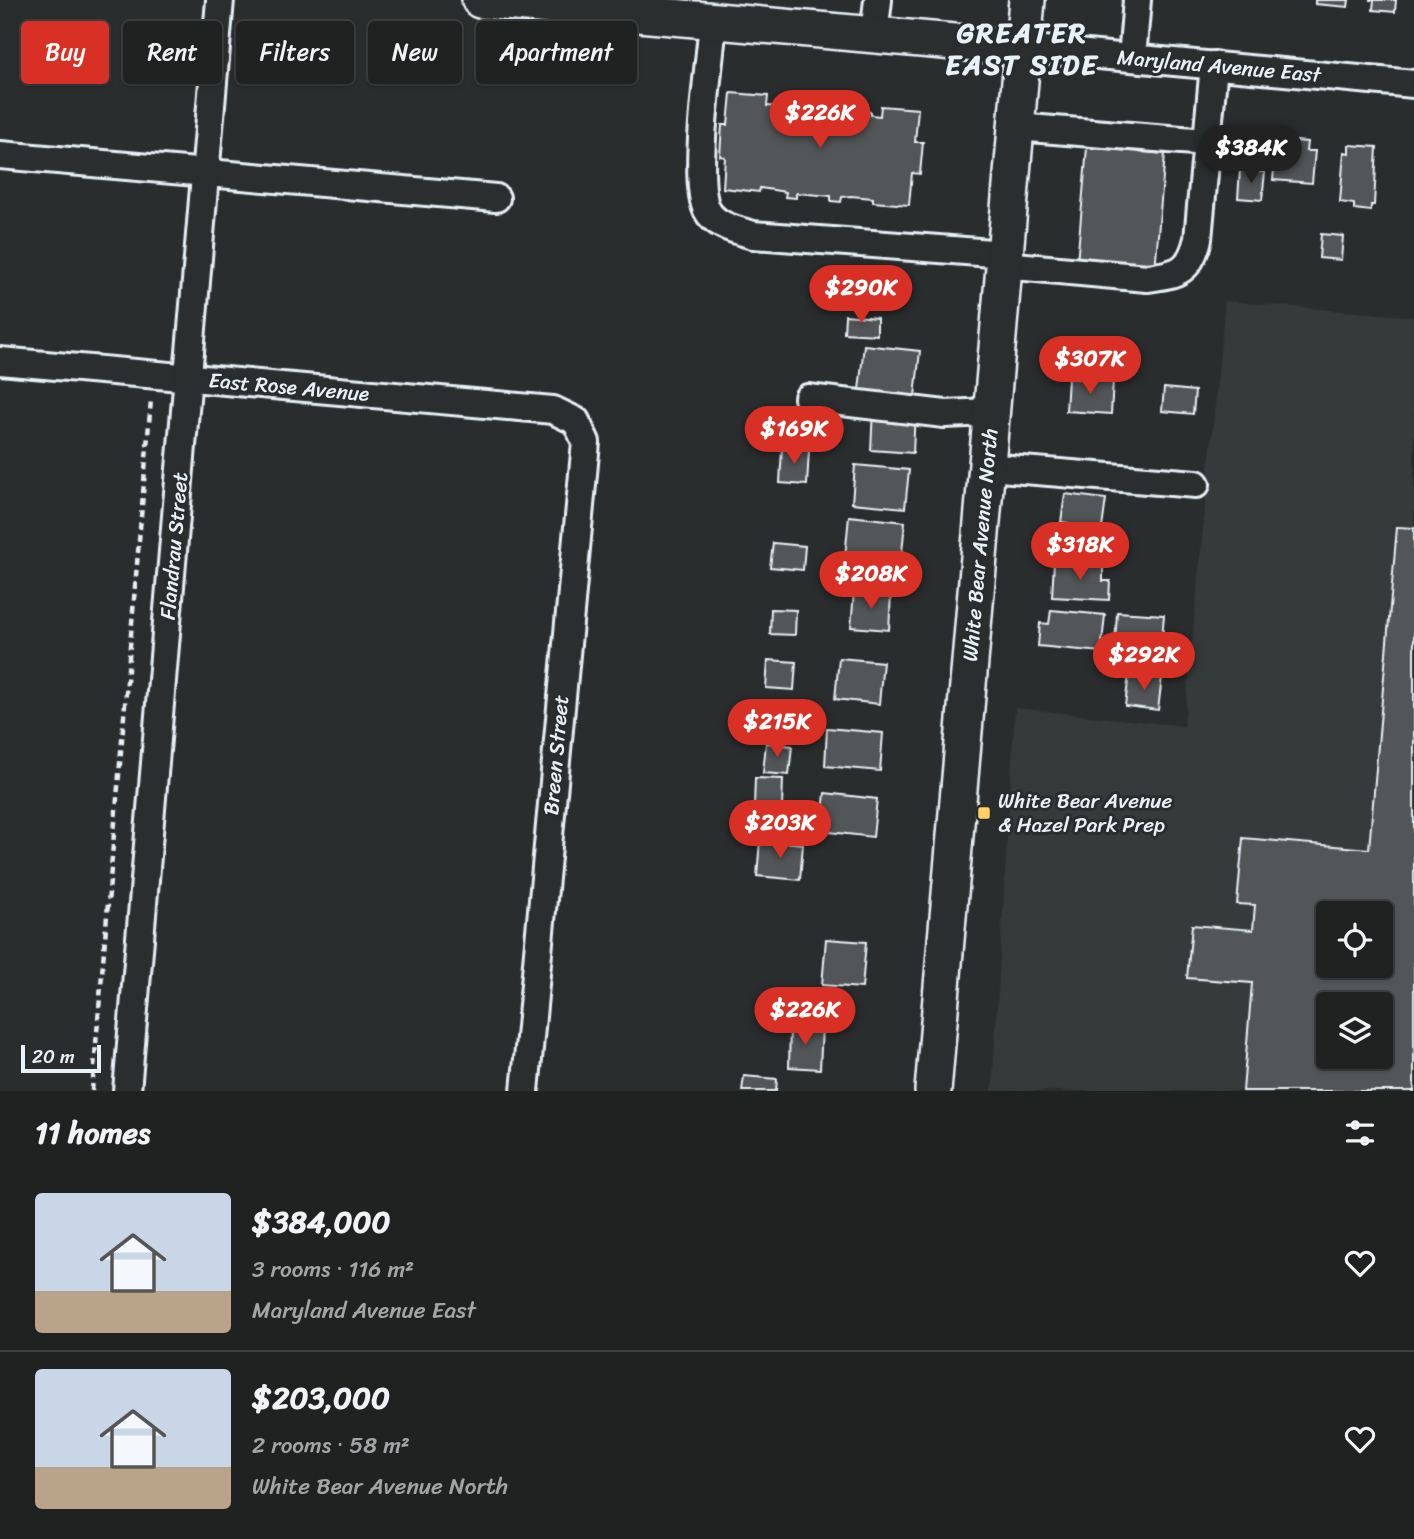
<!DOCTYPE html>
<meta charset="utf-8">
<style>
body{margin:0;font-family:Sriracha,sans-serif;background:#2d2f2f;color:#f1f3f6;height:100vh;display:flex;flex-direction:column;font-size:26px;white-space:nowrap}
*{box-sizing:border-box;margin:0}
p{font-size:23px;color:#a2a4a5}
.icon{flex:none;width:38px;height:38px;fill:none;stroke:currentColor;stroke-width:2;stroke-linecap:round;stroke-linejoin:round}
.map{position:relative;height:1091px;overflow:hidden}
.sheet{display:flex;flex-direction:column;background:#202222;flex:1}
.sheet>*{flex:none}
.banner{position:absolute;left:21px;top:21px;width:700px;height:63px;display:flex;gap:14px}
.tools{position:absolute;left:1316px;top:901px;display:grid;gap:14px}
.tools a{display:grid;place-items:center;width:77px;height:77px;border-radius:7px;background:#202222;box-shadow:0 2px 5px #0004,0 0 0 2px #3d3f40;font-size:35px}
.scale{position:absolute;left:21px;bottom:18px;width:80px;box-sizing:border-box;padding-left:7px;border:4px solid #e8f1f8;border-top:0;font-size:19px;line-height:24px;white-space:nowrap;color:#e8f1f8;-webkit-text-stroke:5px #2a2d2e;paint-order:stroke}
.price{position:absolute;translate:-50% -60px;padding:0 16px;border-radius:24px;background:#d93025;color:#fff;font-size:23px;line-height:46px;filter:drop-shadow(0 2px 4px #0008)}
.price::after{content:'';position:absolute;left:50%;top:42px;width:21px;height:16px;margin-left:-10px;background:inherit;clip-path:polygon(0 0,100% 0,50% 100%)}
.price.current{background:#222;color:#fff}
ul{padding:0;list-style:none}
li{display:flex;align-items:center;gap:21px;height:175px;padding:0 35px}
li+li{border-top:2px solid #3d3f40}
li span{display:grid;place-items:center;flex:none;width:196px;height:140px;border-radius:7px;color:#555}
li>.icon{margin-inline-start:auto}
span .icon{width:84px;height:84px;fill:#fffc;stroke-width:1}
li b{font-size:30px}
h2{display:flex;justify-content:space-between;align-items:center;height:84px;padding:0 35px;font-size:30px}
.chip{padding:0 24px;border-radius:7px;background:#202222;box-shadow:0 2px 5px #0004,0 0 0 2px #3d3f40;font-size:24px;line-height:63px}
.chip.current{background:#d93025;color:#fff}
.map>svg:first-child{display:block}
.built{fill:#363a3b;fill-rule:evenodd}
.building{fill:#535759;stroke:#e8f1f8;stroke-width:2;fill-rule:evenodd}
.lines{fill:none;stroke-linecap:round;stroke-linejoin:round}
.minor-casing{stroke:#e8f1f8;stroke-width:32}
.major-casing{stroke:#e8f1f8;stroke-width:40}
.path{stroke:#e8f1f8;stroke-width:4.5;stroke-dasharray:7 5;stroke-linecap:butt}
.minor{stroke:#2a2d2e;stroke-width:26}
.major{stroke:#2a2d2e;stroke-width:35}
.poi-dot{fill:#ffd166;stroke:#2a2d2e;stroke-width:2.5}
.labels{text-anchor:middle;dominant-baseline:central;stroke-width:6;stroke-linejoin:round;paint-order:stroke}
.street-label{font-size:21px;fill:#e8f1f8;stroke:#2a2d2e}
.poi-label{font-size:21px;fill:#e8f1f8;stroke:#2a2d2e;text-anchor:start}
.district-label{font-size:28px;font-weight:bold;letter-spacing:2px;fill:#e8f1f8;stroke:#2a2d2e}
</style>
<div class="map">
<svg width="1414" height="1091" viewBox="0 0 1414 1091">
<rect width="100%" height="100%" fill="#2a2d2e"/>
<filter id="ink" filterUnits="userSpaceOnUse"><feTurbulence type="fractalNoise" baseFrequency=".0143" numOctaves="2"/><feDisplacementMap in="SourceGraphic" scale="14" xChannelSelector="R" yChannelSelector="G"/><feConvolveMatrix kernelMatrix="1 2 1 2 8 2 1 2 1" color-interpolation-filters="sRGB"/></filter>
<g filter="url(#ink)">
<path class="built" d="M1225,301L1414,317V1091H992L1015,708L1184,726ZM1328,914H1381V966H1328ZM1328,1004H1381V1057H1328Z"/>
<g class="building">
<polygon points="1315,0 1349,0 1348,7 1315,4"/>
<polygon points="1369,0 1396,0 1395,12 1373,10 1374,0"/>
<polygon points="731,93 768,96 767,106 779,107 782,100 796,101 795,106 812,107 812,102 826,104 825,108 843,110 843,105 857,106 856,111 871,112 871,115 880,116 881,106 918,109 915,142 923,142 920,174 912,173 909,205 873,202 873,198 851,196 842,197 841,202 831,201 831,196 796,193 796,198 785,197 786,192 760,188 759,192 723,188 725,157 720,156 722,125 728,125"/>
<polygon points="1284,140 1307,142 1306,151 1315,151 1312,183 1273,180 1276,148 1284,149"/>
<polygon points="1349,145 1377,147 1374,205 1371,205 1371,211 1354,209 1354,204 1340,202 1344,152 1349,153"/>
<polygon points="1087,147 1165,154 1155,270 1077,263"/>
<polygon points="1240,170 1265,172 1262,200 1238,198"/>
<polygon points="1321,234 1343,236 1341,260 1319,258"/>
<polygon points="845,315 877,318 877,335 844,333"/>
<polygon points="864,345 920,351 915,396 859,390"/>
<polygon points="1068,378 1113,381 1111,414 1066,411"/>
<polygon points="1164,388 1195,391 1193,414 1162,411"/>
<polygon points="873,409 915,412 913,453 871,450"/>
<polygon points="782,448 809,450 807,485 780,483"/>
<polygon points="855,465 909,470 905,508 852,503"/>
<polygon points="1065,494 1106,499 1100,543 1066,539 1068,523 1061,522"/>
<polygon points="849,516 905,522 901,563 845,557"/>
<path d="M1397,527L1414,528V1091H1243L1252,983L1187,978L1192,925L1253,930L1255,905L1237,904L1243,838L1369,849ZM1328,914H1381V966H1328ZM1328,1004H1381V1057H1328Z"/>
<polygon points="773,543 805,546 803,570 770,567"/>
<polygon points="1054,562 1103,565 1103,581 1110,581 1109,600 1052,597"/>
<polygon points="854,592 891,594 889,630 851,627"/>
<polygon points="771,609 796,610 795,635 770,634"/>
<polygon points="1051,610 1105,615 1101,652 1038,646 1040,623 1049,624"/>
<polygon points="1117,612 1164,615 1161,649 1115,645"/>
<polygon points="839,658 883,662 879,704 835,699"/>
<polygon points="768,660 796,662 794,690 766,688"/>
<polygon points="1129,674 1162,677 1158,710 1125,706"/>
<polygon points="827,728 883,733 880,771 825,766"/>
<polygon points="766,743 792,746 789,775 763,773"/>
<polygon points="755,778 783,779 782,808 754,806"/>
<polygon points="825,793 877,799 873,837 821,831"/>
<polygon points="760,840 803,844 800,880 757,876"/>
<polygon points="826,939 866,942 862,988 822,985"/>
<polygon points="794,990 824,994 822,1014 792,1011"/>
<polygon points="790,1026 822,1027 820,1069 789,1067"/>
<polygon points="744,1076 777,1079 776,1091 742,1091"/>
</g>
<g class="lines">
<g class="minor-casing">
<g id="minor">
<path d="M713,22C710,62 692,180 707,210C715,226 737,230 753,235L1005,254"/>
<polyline points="874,35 878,0"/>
<polyline points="1022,48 1414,84"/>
<polyline points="1132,58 1137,0"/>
<polyline points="1016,127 1207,142"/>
<polyline points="0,155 496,198"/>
<path d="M1004,265L1147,278C1179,274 1190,271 1198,239L1214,65"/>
<polyline points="0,361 553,410 576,421 586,442 525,1091"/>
<polyline points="808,398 945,414 991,412"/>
<polyline points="987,467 1196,484"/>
<polyline points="127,1091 220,0"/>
</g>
</g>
<g class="major-casing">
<g id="major">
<polyline points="480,0 1022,48"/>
<polyline points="933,1091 1027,0"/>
</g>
</g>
<polyline class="path" points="92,1091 151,400"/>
<use href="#minor" class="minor"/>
<use href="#major" class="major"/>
</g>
</g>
<rect class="poi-dot" x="977" y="806" width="14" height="14" rx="3.5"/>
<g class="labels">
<g class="street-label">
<text transform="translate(1219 66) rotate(5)">Maryland Avenue East</text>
<text transform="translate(289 387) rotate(5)">East Rose Avenue</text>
<text transform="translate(980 545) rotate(-85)">White Bear Avenue North</text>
<text transform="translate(174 546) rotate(-85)">Flandrau Street</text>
<text transform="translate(556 755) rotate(-85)">Breen Street</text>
</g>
<g class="poi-label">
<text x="998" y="801">White Bear Avenue<tspan x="998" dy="24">&amp; Hazel Park Prep</tspan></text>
</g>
<g class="district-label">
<text x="1022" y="32">GREATER<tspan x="1022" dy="32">EAST SIDE</tspan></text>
</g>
</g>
</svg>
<div class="tools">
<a><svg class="icon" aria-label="locate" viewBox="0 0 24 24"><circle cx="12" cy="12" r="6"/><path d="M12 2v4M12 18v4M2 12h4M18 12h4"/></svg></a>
<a><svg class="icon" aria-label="layers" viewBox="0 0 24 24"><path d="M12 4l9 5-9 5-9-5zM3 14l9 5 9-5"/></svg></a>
</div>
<div class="scale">20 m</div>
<b class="price" style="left:820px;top:150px">$226K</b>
<b class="price current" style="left:1251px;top:185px">$384K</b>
<b class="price" style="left:861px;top:325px">$290K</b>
<b class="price" style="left:1090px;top:396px">$307K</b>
<b class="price" style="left:794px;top:466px">$169K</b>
<b class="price" style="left:1080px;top:582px">$318K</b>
<b class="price" style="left:871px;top:611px">$208K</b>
<b class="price" style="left:1144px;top:692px">$292K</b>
<b class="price" style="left:777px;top:759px">$215K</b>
<b class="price" style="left:780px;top:860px">$203K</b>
<b class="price" style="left:805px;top:1047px">$226K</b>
<div class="banner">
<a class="chip current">Buy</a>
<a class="chip">Rent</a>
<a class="chip">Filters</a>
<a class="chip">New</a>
<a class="chip">Apartment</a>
</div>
</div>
<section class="sheet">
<h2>11 homes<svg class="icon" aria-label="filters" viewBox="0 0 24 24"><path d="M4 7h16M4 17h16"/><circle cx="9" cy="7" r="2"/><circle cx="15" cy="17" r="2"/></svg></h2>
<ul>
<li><span style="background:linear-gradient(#c9d6e8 70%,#b9a48a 0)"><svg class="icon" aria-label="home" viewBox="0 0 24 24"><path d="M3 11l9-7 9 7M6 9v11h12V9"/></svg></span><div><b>$384,000</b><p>3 rooms · 116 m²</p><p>Maryland Avenue East</p></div><svg class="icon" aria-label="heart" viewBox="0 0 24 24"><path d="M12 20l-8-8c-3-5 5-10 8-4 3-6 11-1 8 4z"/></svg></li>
<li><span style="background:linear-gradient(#c9d6e8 70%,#b9a48a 0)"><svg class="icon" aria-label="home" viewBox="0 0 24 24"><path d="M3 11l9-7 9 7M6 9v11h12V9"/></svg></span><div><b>$203,000</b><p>2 rooms · 58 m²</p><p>White Bear Avenue North</p></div><svg class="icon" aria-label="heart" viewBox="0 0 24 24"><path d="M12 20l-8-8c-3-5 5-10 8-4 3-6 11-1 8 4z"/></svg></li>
</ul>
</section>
